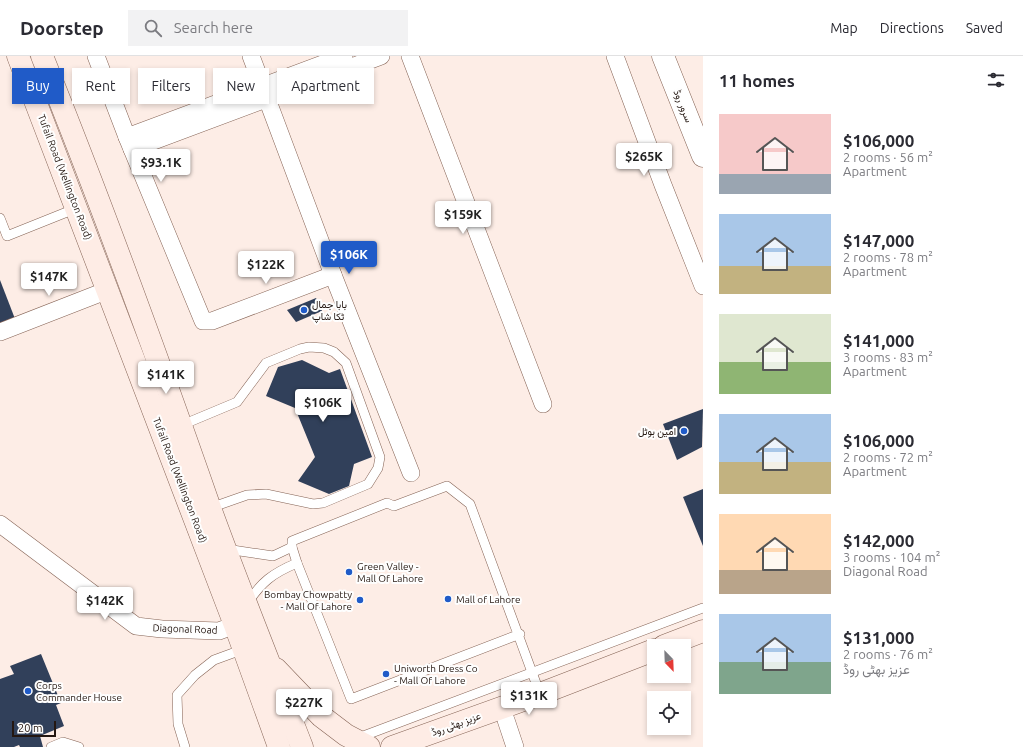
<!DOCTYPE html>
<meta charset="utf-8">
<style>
body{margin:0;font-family:Ubuntu,Vazirmatn,sans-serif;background:#f2f2f3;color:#2b2b33;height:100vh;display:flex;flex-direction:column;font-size:15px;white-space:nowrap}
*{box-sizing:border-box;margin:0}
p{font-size:13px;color:#7c7c81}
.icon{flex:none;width:22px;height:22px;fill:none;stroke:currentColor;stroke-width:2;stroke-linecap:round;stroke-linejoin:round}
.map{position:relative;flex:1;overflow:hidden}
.side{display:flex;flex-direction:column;background:#fff;width:320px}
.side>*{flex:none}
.guide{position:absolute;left:12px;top:12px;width:380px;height:36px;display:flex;gap:8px}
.needle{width:26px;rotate:157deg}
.buttons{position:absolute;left:647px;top:583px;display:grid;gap:8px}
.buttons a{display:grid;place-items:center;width:44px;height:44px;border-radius:0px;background:#fff;box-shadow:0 2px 6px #0003;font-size:20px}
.scale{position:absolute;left:12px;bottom:10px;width:44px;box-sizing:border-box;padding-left:4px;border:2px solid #241711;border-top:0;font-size:11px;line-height:14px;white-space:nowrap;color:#241711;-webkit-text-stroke:3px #fefefe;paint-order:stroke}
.price{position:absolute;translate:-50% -34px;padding:0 9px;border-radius:4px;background:#fff;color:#222;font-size:13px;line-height:26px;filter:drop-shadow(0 1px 2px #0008)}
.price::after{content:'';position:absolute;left:50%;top:24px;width:12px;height:9px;margin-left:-6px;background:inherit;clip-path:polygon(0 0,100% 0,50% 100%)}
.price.selected{background:#205bc8;color:#fff}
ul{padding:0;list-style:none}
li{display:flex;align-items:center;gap:12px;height:100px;padding:0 16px}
li span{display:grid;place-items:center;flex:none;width:112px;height:80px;border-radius:0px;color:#555}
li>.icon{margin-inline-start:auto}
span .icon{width:48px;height:48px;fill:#fffc;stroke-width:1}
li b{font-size:17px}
h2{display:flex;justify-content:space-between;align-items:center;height:48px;padding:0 16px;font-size:17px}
.chip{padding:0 14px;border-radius:0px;background:#fff;box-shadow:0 2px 6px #0003;font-size:14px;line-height:36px}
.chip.selected{background:#205bc8;color:#fff}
header{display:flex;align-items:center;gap:24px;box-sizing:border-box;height:56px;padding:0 20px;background:#fff;border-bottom:1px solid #e1e1e2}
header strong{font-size:19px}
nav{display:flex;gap:22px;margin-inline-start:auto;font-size:14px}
.search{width:280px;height:36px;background:#f2f2f3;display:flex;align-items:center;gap:10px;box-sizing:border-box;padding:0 14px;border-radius:0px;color:#7c7c81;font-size:15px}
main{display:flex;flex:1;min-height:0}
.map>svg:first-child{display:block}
.building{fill:#31405a}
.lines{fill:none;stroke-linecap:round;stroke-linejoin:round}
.service-casing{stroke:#856355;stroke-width:10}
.minor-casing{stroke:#856355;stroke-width:18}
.tertiary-casing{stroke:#856355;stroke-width:23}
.secondary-casing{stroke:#856355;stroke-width:23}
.service{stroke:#fff;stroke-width:9}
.minor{stroke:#fff;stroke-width:17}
.tertiary{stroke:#fff;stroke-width:22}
.secondary{stroke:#feece5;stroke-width:22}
.poi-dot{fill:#205bc8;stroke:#fefefe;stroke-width:1.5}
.labels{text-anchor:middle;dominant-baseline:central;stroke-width:4;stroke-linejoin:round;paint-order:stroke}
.street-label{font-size:10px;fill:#241711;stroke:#fefefe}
.poi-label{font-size:10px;fill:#241711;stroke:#fefefe;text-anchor:start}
</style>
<header>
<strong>Doorstep</strong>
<div class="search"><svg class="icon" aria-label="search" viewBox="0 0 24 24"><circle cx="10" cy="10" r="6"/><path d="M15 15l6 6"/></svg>Search here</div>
<nav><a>Map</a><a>Directions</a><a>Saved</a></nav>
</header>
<main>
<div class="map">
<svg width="703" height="691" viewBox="0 0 703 691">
<rect width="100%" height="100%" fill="#fdede6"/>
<g class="building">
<polygon points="0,224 17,268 0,275"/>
<polygon points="316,242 322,255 296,266 287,254"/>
<polygon points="302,304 329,317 340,313 372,401 354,408 349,430 329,438 298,425 315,401 295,352 266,340 278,311"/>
<polygon points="703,353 702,391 677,404 663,368"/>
<polygon points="703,433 703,490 683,441"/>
<polygon points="41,598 61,647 56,649 64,670 40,680 43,691 20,691 19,689 14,691 0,691 0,623 14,618 10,610"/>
</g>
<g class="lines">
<g class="service-casing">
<g id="service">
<polyline points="0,162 7,180 77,152"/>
<polyline points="182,369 237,346 266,307 300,293 309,291 324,292 334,296 346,307 380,401 378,412 368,428 323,447 313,448 266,438 247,439 210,452"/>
<polyline points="226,493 273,500 292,491"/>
<path d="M247,548C261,526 273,517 297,507"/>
<polyline points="520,578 351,643 297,507 292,491 292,485 387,447 394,450 447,430 470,448 540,638"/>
<polyline points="358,682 703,552"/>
<polyline points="51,691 63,686 79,691"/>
<polyline points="185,691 178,668 177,639 195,619 214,604 244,593"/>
</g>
</g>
<g class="minor-casing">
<g id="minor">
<polyline points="96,0 127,81 203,265 212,265 333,219"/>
<polyline points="251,0 333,219 411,417"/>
<polyline points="410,0 543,348"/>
<polyline points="615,0 663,129 703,230"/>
<polyline points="127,81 344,0"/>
<polyline points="132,93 381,0"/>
<polyline points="0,276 108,234"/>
<polyline points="0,468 136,570 162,573 219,575 235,569"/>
<polyline points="506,664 515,691"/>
</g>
</g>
<g class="tertiary-casing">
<polyline id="tertiary" points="663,0 703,100"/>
</g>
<g class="secondary-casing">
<g id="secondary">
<polyline points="18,0 235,569 279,691"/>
<path d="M42,0C102,149 157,300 210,452C239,532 271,611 302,691"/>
<polyline points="664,590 703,575"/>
<polyline points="276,613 321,660 346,679 369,691"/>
<polyline points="392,691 540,638 654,594"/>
</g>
</g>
<use href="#service" class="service"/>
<use href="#minor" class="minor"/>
<use href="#tertiary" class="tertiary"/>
<use href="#secondary" class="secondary"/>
</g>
<g class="poi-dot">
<circle cx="304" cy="254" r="4"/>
<circle cx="684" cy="375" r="4"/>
<circle cx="349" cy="516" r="4"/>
<circle cx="448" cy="543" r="4"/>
<circle cx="360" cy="544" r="4"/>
<circle cx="386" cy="618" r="4"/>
<circle cx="28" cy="635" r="4"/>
</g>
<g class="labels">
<g class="street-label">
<text transform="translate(683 50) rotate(68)">سرور روڈ</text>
<text transform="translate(65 121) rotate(69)">Tufail Road (Wellington Road)</text>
<text transform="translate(180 424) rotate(69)">Tufail Road (Wellington Road)</text>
<text transform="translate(185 573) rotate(2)">Diagonal Road</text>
<text transform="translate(456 668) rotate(-20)">عزیز بھٹی روڈ</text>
</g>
<g class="poi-label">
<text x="312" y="248">بابا جمال<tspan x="312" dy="12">ٹکا شاپ</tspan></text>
<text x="676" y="375" text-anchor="end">امین ہوٹل</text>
<text x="357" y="510">Green Valley -<tspan x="357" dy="12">Mall Of Lahore</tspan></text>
<text x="352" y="538" text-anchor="end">Bombay Chowpatty<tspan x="352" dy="12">- Mall Of Lahore</tspan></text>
<text x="456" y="543">Mall of Lahore</text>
<text x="394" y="612">Uniworth Dress Co<tspan x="394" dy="12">- Mall Of Lahore</tspan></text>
<text x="36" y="629">Corps<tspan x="36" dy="12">Commander House</tspan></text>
</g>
</g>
</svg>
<div class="buttons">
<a><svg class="needle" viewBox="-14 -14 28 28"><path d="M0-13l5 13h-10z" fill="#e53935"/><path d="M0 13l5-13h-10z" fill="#7c7c81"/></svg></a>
<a><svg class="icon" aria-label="locate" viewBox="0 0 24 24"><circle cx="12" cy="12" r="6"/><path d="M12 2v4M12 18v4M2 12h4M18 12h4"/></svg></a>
</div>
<div class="scale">20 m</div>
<b class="price" style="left:644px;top:121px">$265K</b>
<b class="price" style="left:161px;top:127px">$93.1K</b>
<b class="price" style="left:463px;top:179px">$159K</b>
<b class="price selected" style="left:349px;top:219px">$106K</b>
<b class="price" style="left:266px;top:229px">$122K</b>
<b class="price" style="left:49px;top:241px">$147K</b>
<b class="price" style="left:166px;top:339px">$141K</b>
<b class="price" style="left:323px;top:367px">$106K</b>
<b class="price" style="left:105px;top:565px">$142K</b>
<b class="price" style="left:529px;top:660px">$131K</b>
<b class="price" style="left:304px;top:667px">$227K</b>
<div class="guide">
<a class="chip selected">Buy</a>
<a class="chip">Rent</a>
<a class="chip">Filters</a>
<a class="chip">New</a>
<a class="chip">Apartment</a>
</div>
</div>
<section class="side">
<h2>11 homes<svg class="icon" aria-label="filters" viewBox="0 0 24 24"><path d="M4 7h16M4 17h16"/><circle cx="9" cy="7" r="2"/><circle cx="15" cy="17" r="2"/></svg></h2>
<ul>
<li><span style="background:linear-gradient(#f6c9c9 75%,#9aa5b1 0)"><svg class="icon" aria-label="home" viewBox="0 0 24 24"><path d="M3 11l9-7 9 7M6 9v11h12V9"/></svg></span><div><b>$106,000</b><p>2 rooms · 56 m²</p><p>Apartment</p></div></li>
<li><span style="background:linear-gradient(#a9c7e8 65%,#c2b280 0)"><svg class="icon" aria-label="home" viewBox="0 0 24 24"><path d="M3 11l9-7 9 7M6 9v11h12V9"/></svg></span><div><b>$147,000</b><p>2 rooms · 78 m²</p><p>Apartment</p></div></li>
<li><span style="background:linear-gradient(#dfe7d0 60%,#8fb573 0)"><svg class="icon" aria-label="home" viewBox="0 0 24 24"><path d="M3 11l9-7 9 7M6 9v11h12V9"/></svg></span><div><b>$141,000</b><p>3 rooms · 83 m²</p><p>Apartment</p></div></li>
<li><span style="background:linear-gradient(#a9c7e8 60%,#c2b280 0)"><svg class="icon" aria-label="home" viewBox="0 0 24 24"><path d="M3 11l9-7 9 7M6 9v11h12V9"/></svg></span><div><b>$106,000</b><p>2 rooms · 72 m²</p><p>Apartment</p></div></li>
<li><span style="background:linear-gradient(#ffd9b3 70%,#b9a48a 0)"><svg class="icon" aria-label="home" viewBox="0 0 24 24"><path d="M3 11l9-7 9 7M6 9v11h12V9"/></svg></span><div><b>$142,000</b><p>3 rooms · 104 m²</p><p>Diagonal Road</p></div></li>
<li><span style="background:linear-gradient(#a9c7e8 60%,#7fa58c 0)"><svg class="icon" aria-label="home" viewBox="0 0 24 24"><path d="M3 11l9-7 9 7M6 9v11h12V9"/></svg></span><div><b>$131,000</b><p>2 rooms · 76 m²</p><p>عزیز بھٹی روڈ</p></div></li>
</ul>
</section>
</main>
